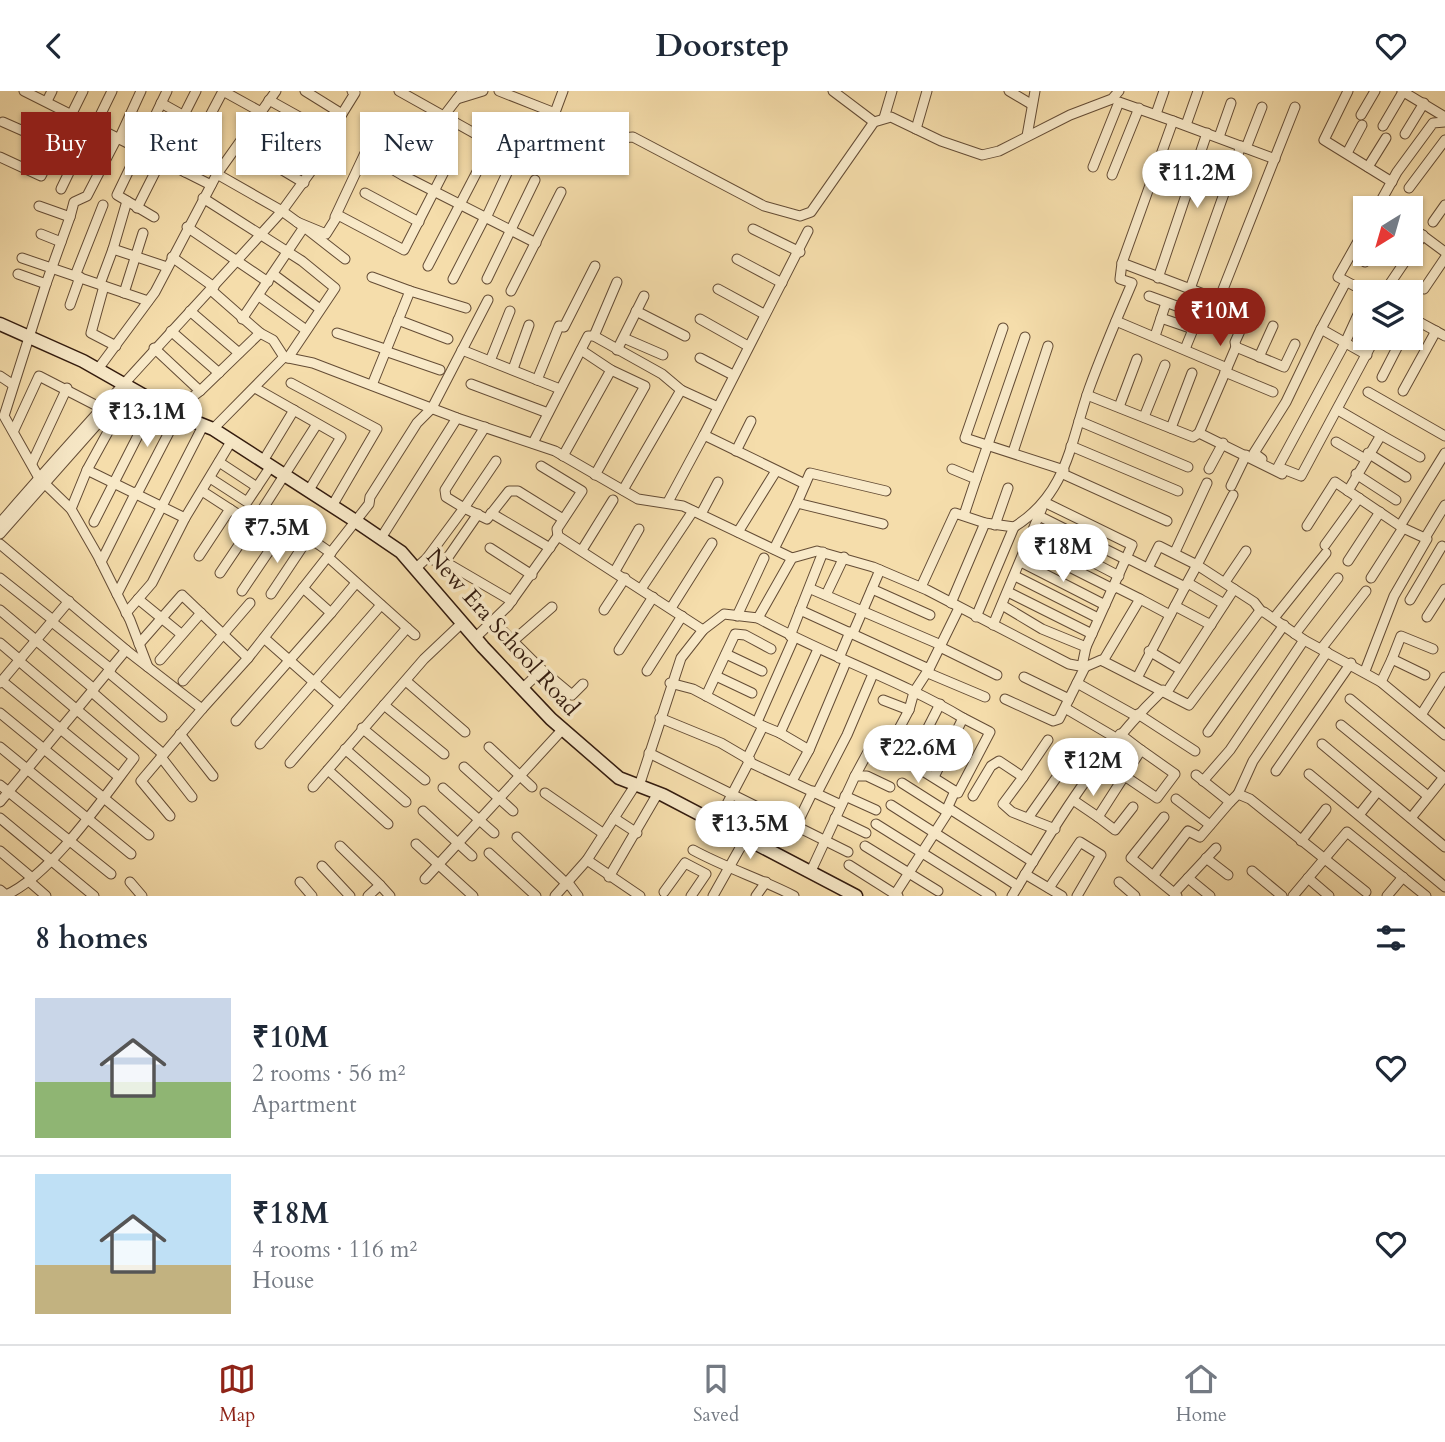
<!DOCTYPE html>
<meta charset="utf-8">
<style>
body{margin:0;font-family:Cardo,serif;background:#f6f6f7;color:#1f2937;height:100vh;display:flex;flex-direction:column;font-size:26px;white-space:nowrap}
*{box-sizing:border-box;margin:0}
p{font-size:23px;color:#747a83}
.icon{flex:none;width:38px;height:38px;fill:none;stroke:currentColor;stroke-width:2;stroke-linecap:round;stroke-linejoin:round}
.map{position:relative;height:805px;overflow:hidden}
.panel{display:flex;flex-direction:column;background:#fff;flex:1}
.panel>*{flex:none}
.hud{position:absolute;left:21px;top:21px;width:700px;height:63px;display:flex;gap:14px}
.needle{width:46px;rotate:217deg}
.tools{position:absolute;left:1353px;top:105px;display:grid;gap:14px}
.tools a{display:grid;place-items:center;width:70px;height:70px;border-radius:0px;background:#fff;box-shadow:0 2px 5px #0004;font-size:35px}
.price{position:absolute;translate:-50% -60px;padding:0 16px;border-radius:24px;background:#fff;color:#222;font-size:23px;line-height:46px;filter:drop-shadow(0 2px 4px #0008)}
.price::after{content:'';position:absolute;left:50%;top:42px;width:21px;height:16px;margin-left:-10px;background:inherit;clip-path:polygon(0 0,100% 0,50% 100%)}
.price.on{background:#8f2418;color:#fff}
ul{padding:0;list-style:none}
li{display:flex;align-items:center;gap:21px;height:175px;padding:0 35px}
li+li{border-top:2px solid #e0e1e3}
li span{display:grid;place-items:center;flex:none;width:196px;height:140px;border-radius:0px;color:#555}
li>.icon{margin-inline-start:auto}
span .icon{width:84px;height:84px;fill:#fffc;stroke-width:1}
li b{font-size:30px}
h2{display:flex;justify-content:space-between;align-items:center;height:84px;padding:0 35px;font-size:30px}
.chip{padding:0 24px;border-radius:0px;background:#fff;box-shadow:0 2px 5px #0004;font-size:24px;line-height:63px}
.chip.on{background:#8f2418;color:#fff}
header{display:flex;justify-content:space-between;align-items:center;height:91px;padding:0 35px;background:#fff;font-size:32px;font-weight:800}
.tabs{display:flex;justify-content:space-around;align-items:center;height:98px;border-top:2px solid #e0e1e3;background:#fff;font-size:19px;color:#747a83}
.tabs a{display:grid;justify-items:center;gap:4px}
.tabs .on{color:#8f2418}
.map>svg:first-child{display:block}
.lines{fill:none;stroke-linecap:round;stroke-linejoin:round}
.street-casing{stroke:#644c35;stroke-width:11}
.secondary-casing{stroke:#331b0e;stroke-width:15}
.street{stroke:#f8e9c8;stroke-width:9}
.secondary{stroke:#f8e9c8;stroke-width:12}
.labels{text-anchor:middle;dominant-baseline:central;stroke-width:7;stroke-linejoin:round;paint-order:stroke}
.street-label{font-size:23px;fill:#331b0e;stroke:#f8e9c8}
</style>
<header><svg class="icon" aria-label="back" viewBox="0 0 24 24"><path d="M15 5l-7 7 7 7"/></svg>Doorstep<svg class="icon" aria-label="heart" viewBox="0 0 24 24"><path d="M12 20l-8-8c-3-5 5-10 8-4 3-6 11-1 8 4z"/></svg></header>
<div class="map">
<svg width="1445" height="805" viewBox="0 0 1445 805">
<rect width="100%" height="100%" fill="#f5ddab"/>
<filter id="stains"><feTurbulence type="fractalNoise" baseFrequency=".00286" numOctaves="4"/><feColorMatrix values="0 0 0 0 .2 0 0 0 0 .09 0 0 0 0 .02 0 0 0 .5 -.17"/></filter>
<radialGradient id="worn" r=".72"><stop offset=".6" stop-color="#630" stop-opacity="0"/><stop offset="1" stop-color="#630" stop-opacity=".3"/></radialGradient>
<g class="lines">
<g class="street-casing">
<g id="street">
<polyline points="24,0 211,94"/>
<polyline points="223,0 261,21"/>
<polyline points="399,0 515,65 545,67 598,49 633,46 764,115 800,125 811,121 874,31 891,26 941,50 982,64 999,60 1070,24 1112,8 1119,0"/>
<polyline points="499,0 555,22"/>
<polyline points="833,0 874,31"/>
<polyline points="1009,0 1031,13"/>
<polyline points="1348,0 1324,49 1392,91"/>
<polyline points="1402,0 1445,26"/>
<polyline points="457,8 483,0"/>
<polyline points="269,9 330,43 342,23 305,0"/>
<polyline points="47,10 52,0"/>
<polyline points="161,12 204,36 185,81"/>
<polyline points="342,23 355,2 352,0"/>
<polyline points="1156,23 1164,0"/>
<polyline points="1361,24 1375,0"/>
<polyline points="443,26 463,0"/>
<polyline points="884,27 892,0"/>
<polyline points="1173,30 1275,68"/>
<polyline points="3,31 55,54"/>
<polyline points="1186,34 1198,0"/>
<polyline points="95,35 112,0"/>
<polyline points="1383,35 1403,1"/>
<polyline points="204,36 223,0"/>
<polyline points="916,38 927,0"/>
<polyline points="292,43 274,74 304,92"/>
<polyline points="1405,43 1424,12"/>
<polyline points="1027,45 1035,0"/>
<polyline points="1219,46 1231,12"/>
<polyline points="119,48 141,0"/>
<polyline points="1246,57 1262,16"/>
<polyline points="1347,62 1362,34"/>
<polyline points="0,66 41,85 83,0"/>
<polyline points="545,67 544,51 563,0"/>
<polyline points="1368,76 1386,47"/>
<polyline points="1112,84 1139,17"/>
<polyline points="1409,97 1445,49"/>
<polyline points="61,98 92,34"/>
<polyline points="365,102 419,131"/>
<polyline points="203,107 302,170 335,197 288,267"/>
<polyline points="39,115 70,126 46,193"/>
<polyline points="137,117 196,0"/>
<polyline points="1377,117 1397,81 1433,32 1445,31"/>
<polyline points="70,126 74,111 87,105 117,47"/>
<polyline points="154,126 117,104 167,0"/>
<polyline points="335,126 365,62 404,85 536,152"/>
<polyline points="486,127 515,65"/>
<polyline points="297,131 326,143 338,124 404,159 450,69 405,47"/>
<polyline points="1433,131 1445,114"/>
<polyline points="1410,135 1445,161"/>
<polyline points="187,136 268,191"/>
<polyline points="304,136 345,168"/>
<polyline points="753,138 800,161"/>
<polyline points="1365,138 1338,186 1366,201"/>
<polyline points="41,143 61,151"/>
<polyline points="113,158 127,110"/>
<polyline points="1410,163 1423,144"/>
<polyline points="172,166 214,196"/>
<polyline points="22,167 148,210"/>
<polyline points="737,168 782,192"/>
<polyline points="1365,171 1371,163"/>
<polyline points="1122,172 1214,207 1220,206 1295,16"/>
<polyline points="428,175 481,73"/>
<polyline points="18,183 46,193 4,325 39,387 71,418 98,465 130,529 148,576"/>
<polyline points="273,183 320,218"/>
<polyline points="75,185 103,114"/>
<polyline points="372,186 410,200"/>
<polyline points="1158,187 1207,42"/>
<polyline points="453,188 485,126"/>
<polyline points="487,188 535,89"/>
<polyline points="1346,191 1321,238 1367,264"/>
<polyline points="100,193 113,158 167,176"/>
<polyline points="1389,194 1410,163"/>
<polyline points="104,195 91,242 116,255"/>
<polyline points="718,198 764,223"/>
<polyline points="1190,198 1241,55"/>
<polyline points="1424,198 1445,167"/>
<polyline points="211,199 260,242"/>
<polyline points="511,200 561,101"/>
<polyline points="124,202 143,142"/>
<polyline points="259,205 306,239"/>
<polyline points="1149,205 1215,229"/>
<polyline points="1365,208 1345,252 1278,376 1301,385 1375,247"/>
<polyline points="70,214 80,186"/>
<polyline points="190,220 239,262"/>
<polyline points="636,220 685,245"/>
<polyline points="1410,226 1445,245"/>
<polyline points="1161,227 1193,238"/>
<polyline points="242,228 304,136 282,120 322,65"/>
<polyline points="700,228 748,255"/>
<polyline points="398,229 448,248"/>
<polyline points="1116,230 1227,277 1199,342"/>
<polyline points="1003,237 965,347 1064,379"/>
<polyline points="171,240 219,282"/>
<polyline points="337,242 385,258"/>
<polyline points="594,245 617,191"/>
<polyline points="1155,245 1166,212"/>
<polyline points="626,248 663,264"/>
<polyline points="1236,256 1235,251 1250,218"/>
<polyline points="154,257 200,300"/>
<polyline points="1185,258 1199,224"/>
<polyline points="462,259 560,298"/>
<polyline points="581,259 611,279 645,295 595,384"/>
<polyline points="617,259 644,205"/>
<polyline points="385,260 440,279"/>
<polyline points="1259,266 1273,235"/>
<polyline points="700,267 733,284"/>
<polyline points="490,270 510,220"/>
<polyline points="1227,277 1236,256 1284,276 1295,253"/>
<polyline points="98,278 155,201 217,83 276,0"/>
<polyline points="513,278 529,234"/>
<polyline points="1225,281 1273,301"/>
<polyline points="0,285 12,293"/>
<polyline points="1382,286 1402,247"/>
<polyline points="537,289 559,235 564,236 595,175"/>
<polyline points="291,292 377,338 332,415"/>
<polyline points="471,293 548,322"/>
<polyline points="372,294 410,200 466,217"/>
<polyline points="255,297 341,346 309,399"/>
<polyline points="1403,300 1436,240"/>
<polyline points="1368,301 1445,345"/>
<polyline points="1087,304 1193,346 1199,342 1282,383"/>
<polyline points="1119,316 1137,268"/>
<polyline points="1338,319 1381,344"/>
<polyline points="173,321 200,300 260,242 273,249 284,266"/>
<polyline points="1144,326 1165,274"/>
<polyline points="1079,330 1188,376"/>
<polyline points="485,336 445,399 446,406 464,417 496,370"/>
<polyline points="1171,337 1192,282"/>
<polyline points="213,338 284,266 313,272 457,327 555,360 638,408 683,415 792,467"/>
<polyline points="14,339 39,285 105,319"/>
<polyline points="704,344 808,140"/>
<polyline points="1336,351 1365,368"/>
<polyline points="533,352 588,245 594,245 662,283 681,299"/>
<polyline points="1071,355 1178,400"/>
<polyline points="736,360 751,330"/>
<polyline points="1013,361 1048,255"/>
<polyline points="1368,362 1406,386"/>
<polyline points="563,365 611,279"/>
<polyline points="1262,368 1254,362 1286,311 1321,238"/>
<polyline points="263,370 294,319"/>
<polyline points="219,371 257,396"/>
<polyline points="32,372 67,297"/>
<polyline points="541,375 582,400 557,438 558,445"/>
<polyline points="952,378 976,388 964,424"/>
<polyline points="1209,378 1223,352"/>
<polyline points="87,379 185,427 232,349"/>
<polyline points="1063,383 1167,430"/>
<polyline points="1356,383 1396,409"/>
<polyline points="210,387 247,411 271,375"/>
<polyline points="976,388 1025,246"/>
<polyline points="1231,395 1246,364"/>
<polyline points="623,399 681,299 718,316"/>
<polyline points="202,400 253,433 317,333"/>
<polyline points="1348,400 1381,344 1420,366"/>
<polyline points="138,401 178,324"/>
<polyline points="668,411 704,344 805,393"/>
<polyline points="1044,411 1132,454 1086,556 1082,575"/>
<polyline points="797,412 810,382 886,400"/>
<polyline points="265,416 331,462"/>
<polyline points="71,418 87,379 131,299"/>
<polyline points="491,422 550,457"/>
<polyline points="701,423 718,391"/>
<polyline points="1039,425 1127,469"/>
<polyline points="94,431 155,311"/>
<path d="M0,432C92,325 188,224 282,120L217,83"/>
<polyline points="995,434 1008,397"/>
<polyline points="1307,435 1335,391 1403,437 1427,448 1394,505 1365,580"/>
<polyline points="1400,435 1445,362"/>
<polyline points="1033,440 1119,485"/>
<polyline points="738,441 776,380"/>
<polyline points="0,443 108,321 110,312"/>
<polyline points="381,447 457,327"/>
<polyline points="1425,447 1445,414"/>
<polyline points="0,453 126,559 0,711"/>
<polyline points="1325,454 1359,407"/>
<polyline points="1028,455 1113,498"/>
<polyline points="490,457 532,484"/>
<polyline points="774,458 797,412 883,433"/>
<polyline points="582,459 613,409"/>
<polyline points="1175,461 1207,392"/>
<polyline points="199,465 230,418"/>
<polyline points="328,466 415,544"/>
<polyline points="427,467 464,417 487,428 509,400 518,400 563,428"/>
<polyline points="1131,469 1185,496 1197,474 1254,511 1261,520"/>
<polyline points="1348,470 1380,421"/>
<polyline points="101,471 136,401"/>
<polyline points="1021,471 1105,514"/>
<polyline points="444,472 478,423"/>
<polyline points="416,477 427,467 452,475 512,510"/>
<polyline points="1148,477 1159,455 1197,474 1233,404"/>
<polyline points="615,480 639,438"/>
<polyline points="220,482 253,433"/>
<polyline points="1015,485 1098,527"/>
<polyline points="0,487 53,529"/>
<polyline points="1371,487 1403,437"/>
<polyline points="1225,491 1246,460"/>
<polyline points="1188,492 1224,513"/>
<path d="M921,496L955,422L985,432L1014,436C1067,403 1070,353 1089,298C1102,262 1117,227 1132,192L1120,188L1122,172L1173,30L1119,11L1093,76"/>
<polyline points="641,498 693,420"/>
<polyline points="811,498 941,554"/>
<polyline points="872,498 930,524"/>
<polyline points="242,500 288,432"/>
<polyline points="1008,501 1092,543"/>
<polyline points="117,503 203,335"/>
<polyline points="271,503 309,446"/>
<polyline points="826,504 844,466"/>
<polyline points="138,508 181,543"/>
<polyline points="1140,508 1170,524"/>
<polyline points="1410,509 1442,455"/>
<polyline points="951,512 985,432"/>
<polyline points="1002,514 1042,538 1086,556"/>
<polyline points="1175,515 1211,534"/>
<polyline points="671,517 712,452"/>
<polyline points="0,519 94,598"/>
<polyline points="604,519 625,487"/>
<polyline points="800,519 929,578 959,517"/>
<polyline points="126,522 152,492 185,427"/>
<polyline points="331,522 356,492"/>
<polyline points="737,525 764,467"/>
<polyline points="976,526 1014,436"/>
<polyline points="1427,526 1445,498"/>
<path d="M758,527C824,564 898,588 963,627"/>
<polyline points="1274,527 1326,462"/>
<polyline points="52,531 111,578"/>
<polyline points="993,534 1042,417"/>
<polyline points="501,538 542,579"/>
<polyline points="853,542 880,479"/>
<polyline points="1295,543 1338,487"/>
<polyline points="790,545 823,461"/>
<polyline points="264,547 340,614"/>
<polyline points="475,547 508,515 558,445 703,539"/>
<polyline points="513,550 552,516"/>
<polyline points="0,552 20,569"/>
<polyline points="139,553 182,504 248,567 202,618"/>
<polyline points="940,556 997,584"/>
<polyline points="1321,558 1366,500"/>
<polyline points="126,559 202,618 141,690 170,725"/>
<polyline points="619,559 653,506"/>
<polyline points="1149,560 1181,579"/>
<polyline points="726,563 762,580"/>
<polyline points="248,567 369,413 370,406 417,332 432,317 488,209"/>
<polyline points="839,567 850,541"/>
<polyline points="1392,568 1401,545 1433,558"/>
<polyline points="160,569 201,522"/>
<polyline points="1103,570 1140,508 1114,495"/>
<polyline points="647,580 682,525"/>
<polyline points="108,581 162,626"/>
<polyline points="928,582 985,606"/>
<polyline points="716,585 752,602"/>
<polyline points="1024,586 1069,608"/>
<polyline points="1137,587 1185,496"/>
<polyline points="2,590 119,686"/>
<polyline points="183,590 250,512"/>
<polyline points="406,590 465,641"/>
<polyline points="1381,591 1392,568 1425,584"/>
<polyline points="0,592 69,510"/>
<polyline points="670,592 693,598 763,635 747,668"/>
<polyline points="1077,592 1136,625"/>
<polyline points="522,598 542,579 572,604 583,593"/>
<polyline points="92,601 163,663"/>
<polyline points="1167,601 1234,498"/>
<polyline points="706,605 735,543 745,544 771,558"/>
<polyline points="1005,608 1053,630 1059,628 1085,576"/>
<polyline points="1350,608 1445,687"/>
<polyline points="883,609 909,619 914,601 929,578"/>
<polyline points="384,614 444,663"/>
<polyline points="1065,617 1116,647"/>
<polyline points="0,622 149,744"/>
<polyline points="1138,623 1195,660"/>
<polyline points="1421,624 1445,586"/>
<polyline points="660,627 721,652 750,669 717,732"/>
<polyline points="236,630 331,522 303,497"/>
<polyline points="757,631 794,547"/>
<polyline points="1341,634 1428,705"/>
<polyline points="763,635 780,642 818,558"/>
<polyline points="362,637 425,689"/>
<polyline points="1208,641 1284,534"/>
<polyline points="780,642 809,659 846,571"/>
<polyline points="180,643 213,685"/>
<polyline points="260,653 381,514"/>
<polyline points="1322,653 1445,756"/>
<polyline points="0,656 131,763"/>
<polyline points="489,656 532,696"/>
<polyline points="345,658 406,711"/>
<polyline points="649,662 848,761"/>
<polyline points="885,664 909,619"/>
<polyline points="161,666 192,706"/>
<polyline points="1101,669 1157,707 1175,683 1141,659"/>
<polyline points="749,671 841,714"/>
<polyline points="290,672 407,537"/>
<polyline points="910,672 940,613"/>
<polyline points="464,676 513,720"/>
<polyline points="328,679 388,733"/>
<polyline points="1276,680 1351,572"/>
<polyline points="1309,683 1445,796"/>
<polyline points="855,685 869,659 910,672 958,702 990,641 963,627 934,686"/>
<polyline points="1023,686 1048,649"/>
<polyline points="792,690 809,659"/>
<polyline points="1203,690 1230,659 1304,549"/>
<polyline points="902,692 946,720 955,700"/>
<polyline points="0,694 111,783"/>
<polyline points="639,695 681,567 703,539 724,523 758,527 792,467 817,460 873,476 927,499 1069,573 1085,576 1101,569 1189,614 1259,521 1264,521 1304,549 1381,591 1445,644"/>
<polyline points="313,696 424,568 462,532"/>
<polyline points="443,697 494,742"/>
<polyline points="545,702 604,743"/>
<polyline points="817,702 847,644 873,583"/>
<polyline points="1238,703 1253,670 1327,561"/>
<polyline points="845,705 876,719"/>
<polyline points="973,705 991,675 999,670 1023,686 1003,713 1012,721 1055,738"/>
<polyline points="1176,708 1210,734"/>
<polyline points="1073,709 1098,726 1141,659 1120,643"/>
<polyline points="1230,711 1238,703 1250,708 1366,801"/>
<polyline points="891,714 1018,795"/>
<polyline points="423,720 472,765"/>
<polyline points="1359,724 1378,700"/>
<polyline points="1098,726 1115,739 1133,716"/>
<polyline points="1164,726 1131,767 1174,802"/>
<polyline points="0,727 94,805"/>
<polyline points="614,727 637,742"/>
<polyline points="835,727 866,742"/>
<polyline points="1028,727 1066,673"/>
<polyline points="1411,727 1444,686"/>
<polyline points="876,733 991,805"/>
<polyline points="796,735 813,700"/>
<polyline points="517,746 568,794"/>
<polyline points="1301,750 1326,718"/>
<polyline points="416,753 473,805"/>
<polyline points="340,755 380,794 368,805"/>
<polyline points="865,755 938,800"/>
<path d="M693,759C726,777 761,788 794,805"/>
<polyline points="0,760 32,787"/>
<polyline points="489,762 536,805"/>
<polyline points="1206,767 1228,784"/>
<polyline points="587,769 640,805"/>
<polyline points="849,774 898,805"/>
<polyline points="322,775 350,805"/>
<polyline points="811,780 855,685 867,685 890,696"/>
<polyline points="1252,780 1282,805"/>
<polyline points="1025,783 1062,805"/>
<polyline points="1153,785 1188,740 1200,746 1230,711 1196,684"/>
<polyline points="609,786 658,702"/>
<polyline points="1188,787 1210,805"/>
<polyline points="1308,787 1329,805"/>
<polyline points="425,788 562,639"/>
<polyline points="30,791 46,805"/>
<polyline points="130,791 142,805"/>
<polyline points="300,791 312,805"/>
<polyline points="1119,791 1135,805"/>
<polyline points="569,793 578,805"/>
<polyline points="380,794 390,805"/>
<polyline points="1049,797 1080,751 1101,764 1077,805"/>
<path d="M0,799L6,804C51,784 103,707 134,667L19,570"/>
<polyline points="664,801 685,772 706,783 691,805"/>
<polyline points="555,805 587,769 636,693"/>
<polyline points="713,805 740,757 750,749"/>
<polyline points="756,805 766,791"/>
<polyline points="894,805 950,718 1033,771"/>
<path d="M1012,805C1056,732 1101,658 1163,599"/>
<polyline points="1177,805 1174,802 1216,757"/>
<polyline points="1293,805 1347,741 1426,805"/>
<polyline points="1387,805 1403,786"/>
</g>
</g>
<g class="secondary-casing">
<polyline id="secondary" points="0,233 83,270 178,324 213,338 354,429 401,461 483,556 551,628 619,687 663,704 856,805"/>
</g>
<use href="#street" class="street"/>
<use href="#secondary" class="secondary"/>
</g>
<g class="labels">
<g class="street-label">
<text transform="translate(503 541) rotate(48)">New Era School Road</text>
</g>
</g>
<rect width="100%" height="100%" filter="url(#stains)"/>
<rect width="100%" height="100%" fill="url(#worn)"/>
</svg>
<div class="tools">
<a><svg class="needle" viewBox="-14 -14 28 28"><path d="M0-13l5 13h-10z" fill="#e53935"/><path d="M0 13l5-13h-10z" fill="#747a83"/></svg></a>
<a><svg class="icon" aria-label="layers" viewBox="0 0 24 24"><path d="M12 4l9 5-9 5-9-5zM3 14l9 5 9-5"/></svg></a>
</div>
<b class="price" style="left:1197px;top:119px">₹11.2M</b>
<b class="price on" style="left:1220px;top:257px">₹10M</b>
<b class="price" style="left:147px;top:358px">₹13.1M</b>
<b class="price" style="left:277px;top:474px">₹7.5M</b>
<b class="price" style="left:1063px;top:493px">₹18M</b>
<b class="price" style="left:918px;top:694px">₹22.6M</b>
<b class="price" style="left:1093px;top:707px">₹12M</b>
<b class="price" style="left:750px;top:770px">₹13.5M</b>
<div class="hud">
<a class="chip on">Buy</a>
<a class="chip">Rent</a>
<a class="chip">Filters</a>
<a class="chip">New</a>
<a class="chip">Apartment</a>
</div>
</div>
<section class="panel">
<h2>8 homes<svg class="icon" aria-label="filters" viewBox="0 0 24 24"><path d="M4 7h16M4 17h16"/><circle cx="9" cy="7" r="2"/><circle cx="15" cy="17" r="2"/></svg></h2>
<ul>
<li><span style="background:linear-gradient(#c9d6e8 60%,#8fb573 0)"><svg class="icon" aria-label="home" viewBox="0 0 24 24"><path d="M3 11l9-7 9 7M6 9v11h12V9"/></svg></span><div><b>₹10M</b><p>2 rooms · 56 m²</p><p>Apartment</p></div><svg class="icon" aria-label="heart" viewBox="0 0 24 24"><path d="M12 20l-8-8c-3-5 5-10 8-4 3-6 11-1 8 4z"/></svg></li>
<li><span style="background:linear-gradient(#bfe0f5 65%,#c2b280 0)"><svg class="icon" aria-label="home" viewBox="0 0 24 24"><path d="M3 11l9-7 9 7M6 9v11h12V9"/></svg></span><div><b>₹18M</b><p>4 rooms · 116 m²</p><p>House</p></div><svg class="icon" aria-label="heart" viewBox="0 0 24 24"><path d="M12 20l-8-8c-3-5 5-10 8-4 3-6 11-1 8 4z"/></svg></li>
</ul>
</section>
<nav class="tabs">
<a class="on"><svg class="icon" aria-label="map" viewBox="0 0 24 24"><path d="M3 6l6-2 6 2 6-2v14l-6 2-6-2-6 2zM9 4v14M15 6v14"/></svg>Map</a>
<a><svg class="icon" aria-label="saved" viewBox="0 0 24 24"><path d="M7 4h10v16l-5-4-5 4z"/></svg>Saved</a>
<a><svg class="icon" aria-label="home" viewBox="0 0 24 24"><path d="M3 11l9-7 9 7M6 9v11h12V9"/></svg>Home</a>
</nav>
